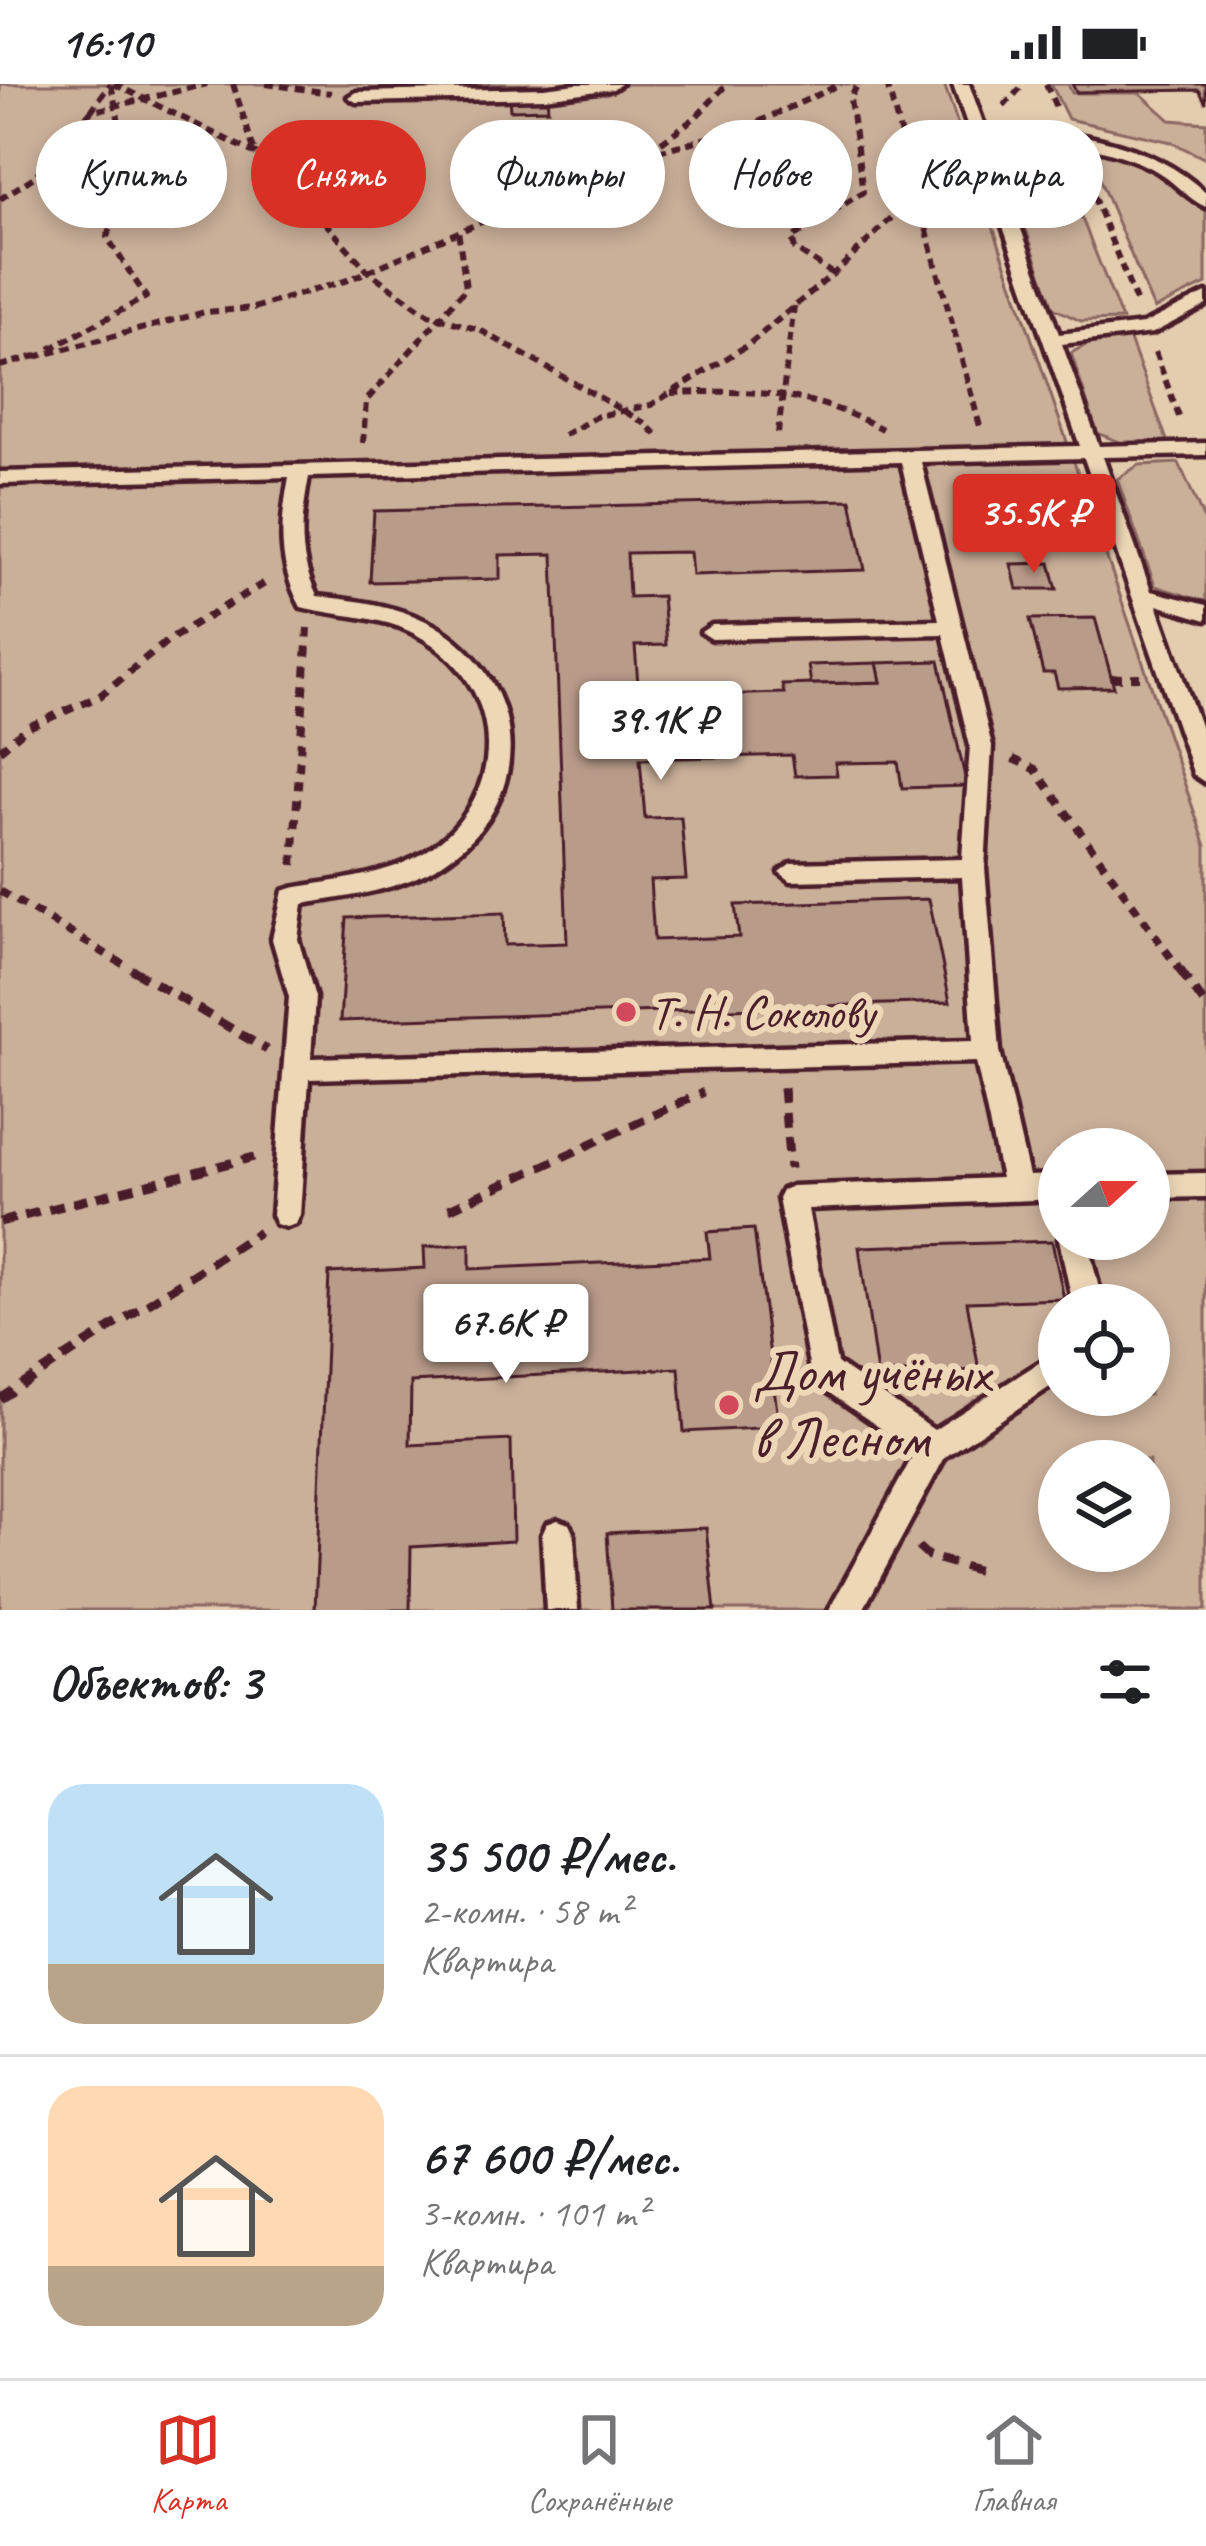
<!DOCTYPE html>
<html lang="ru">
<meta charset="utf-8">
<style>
body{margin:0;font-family:Caveat,sans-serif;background:#f2f2f2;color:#202124;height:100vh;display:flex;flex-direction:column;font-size:45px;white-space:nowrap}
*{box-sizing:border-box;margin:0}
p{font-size:39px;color:#757577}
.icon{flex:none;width:66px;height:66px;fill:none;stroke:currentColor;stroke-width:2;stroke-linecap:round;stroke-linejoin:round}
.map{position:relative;height:1526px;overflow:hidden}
.drawer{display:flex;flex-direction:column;background:#fff;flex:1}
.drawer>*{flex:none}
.top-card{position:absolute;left:36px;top:36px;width:1134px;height:108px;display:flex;gap:24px}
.needle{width:78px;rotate:69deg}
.buttons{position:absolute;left:1038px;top:1044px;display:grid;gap:24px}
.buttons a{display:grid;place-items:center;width:132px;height:132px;border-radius:50%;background:#fff;box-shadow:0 6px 18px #0003;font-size:60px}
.price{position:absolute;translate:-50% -102px;padding:0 27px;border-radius:12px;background:#fff;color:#222;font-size:39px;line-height:78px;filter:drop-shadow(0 3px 6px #0008)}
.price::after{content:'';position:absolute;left:50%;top:72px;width:36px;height:27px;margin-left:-18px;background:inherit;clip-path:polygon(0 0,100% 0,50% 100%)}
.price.selected{background:#d93025;color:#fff}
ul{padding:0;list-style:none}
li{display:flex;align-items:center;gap:36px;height:300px;padding:0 48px}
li+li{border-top:3px solid #e0e0e0}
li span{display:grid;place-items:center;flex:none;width:336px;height:240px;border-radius:36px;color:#555}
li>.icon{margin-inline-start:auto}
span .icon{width:144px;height:144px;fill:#fffc;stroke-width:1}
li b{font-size:51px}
h2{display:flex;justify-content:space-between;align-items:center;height:144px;padding:0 48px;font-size:51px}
.tag{padding:0 42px;border-radius:54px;background:#fff;box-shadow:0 6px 18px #0003;font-size:42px;line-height:108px}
.tag.selected{background:#d93025;color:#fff}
.status{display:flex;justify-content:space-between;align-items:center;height:84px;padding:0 60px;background:#fff;direction:ltr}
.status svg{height:33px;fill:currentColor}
.dock{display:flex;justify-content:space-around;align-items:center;height:168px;border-top:3px solid #e0e0e0;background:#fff;font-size:33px;color:#757577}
.dock a{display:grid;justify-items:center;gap:6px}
.dock .selected{color:#d93025}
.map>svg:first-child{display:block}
.green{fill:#caaf99;stroke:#8a6762;stroke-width:3;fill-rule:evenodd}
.building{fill:#b99b8a;stroke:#4a1f2b;stroke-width:3}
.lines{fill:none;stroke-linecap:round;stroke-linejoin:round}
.lane-casing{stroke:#4a1f2b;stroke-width:9}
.path-far2{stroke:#4a1f2b;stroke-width:6;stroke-dasharray:9 6;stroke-linecap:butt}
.path-far1{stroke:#4a1f2b;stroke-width:8;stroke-dasharray:10 9;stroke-linecap:butt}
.path{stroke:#4a1f2b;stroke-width:9;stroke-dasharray:15 10;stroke-linecap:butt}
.lane{fill:#eed7b7;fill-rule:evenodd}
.poi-dot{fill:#d1495b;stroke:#eed7b7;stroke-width:4.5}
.labels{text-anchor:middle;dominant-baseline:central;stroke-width:12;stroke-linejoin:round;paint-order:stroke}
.poi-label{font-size:48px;fill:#4a1f2b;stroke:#eed7b7;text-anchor:start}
.near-poi-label{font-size:57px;fill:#4a1f2b;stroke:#eed7b7;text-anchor:start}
</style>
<div class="status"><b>16:10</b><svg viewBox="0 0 49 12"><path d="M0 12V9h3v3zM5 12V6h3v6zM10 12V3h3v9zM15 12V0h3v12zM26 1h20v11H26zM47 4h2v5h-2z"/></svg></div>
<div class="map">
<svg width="1206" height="1526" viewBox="0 0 1206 1526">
<rect width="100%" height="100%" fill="#e4ccaf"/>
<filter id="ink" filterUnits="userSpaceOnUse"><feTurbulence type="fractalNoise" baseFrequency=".00833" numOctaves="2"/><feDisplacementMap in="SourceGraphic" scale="24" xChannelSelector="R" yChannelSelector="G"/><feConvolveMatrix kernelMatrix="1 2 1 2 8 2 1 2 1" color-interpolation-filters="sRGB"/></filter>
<g filter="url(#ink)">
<g class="green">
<path d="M0,0H944L1206,762V1526H0ZM1059,1065H1149V1155H1059ZM1059,1221H1149V1311H1059ZM1059,1377H1149V1467H1059Z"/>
<polygon points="1051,0 1068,0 1072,9 1140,9 1170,36 1206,39 1206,75 1171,58 1068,35"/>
<polygon points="1024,57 1053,61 1122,236 1081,237 1053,224 996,58"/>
<polygon points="1085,61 1132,74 1202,110 1206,115 1206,200 1154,225"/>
<polygon points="1129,253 1168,359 1127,361 1097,349 1071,269 1088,260"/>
<polygon points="1179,379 1206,440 1206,518 1155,502 1117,395 1139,381"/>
</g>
<g class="building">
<polygon points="1072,0 1206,0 1206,19 1199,6 1076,8"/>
<polygon points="547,13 548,25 510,26 509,14"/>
<polygon points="851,416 865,486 692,491 690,468 627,469 629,513 662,512 666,561 635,562 639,613 784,609 782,601 881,598 877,579 939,577 967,702 902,704 898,678 835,679 837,691 795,692 792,671 640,675 645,734 681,733 686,795 650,796 654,856 739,853 735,821 929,815 950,918 340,937 347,834 504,829 505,861 567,859 553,470 500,471 500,495 370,498 374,427"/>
<polygon points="1050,479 1057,505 1017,505 1011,480"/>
<polygon points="1095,534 1114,603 1058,604 1054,589 1043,589 1030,535"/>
<polygon points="877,579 881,598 811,600 808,581"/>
<polygon points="754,1145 779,1343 684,1348 679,1284 411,1298 410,1361 511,1356 513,1457 411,1463 410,1526 315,1526 329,1189 425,1184 424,1163 470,1160 470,1185 710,1174 707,1148"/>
<polygon points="1052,1157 1064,1215 967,1218 979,1286 877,1290 859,1163"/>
<polygon points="706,1444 715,1526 612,1526 607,1449"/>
</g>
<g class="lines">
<g class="lane-casing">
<g id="lane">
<polygon points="577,0 621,0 613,5 544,14 356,18 348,13 356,8 544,4"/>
<path d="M953,0H969L985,44C1062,44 1147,54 1206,109V123C1187,115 1172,95 1153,85C1103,59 1044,54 988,54L1059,250L1143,240L1206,209V221L1153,249L1062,260L1099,362L1206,359V371L1103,373L1151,507L1206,521V536L1157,521L1206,659V699L1194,691L1084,374L921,378L992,662L985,784L1000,967L1029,1092L1059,1091V1115L808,1125L837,1279L934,1346L1059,1266V1297L945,1373L863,1526H829L915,1368L812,1297L778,1114L782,1106L792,1102L1001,1094L976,978L309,995L300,1131L296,1140L286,1143L276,1140L272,1131L289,913L272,855L283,807L292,804C336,796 386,792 425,768C511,713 507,600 417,551C381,531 341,533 301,523C277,479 280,441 289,393L0,400V388L1080,362ZM901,378L939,536L712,541L701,548L712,555L943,550L970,662L962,775L791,779L779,788L791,797L962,793L973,957L311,974L315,913L298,855L303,820C350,812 403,806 443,779C530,722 532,612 448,550C411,523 361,517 317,512C297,471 301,436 309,393Z"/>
<polygon points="1206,1089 1206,1113 1149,1114 1149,1090"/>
<polygon points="1059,1155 1087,1155 1103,1221 1073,1221"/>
<polygon points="558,1436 569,1440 574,1451 578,1526 546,1526 542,1451 547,1440"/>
</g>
</g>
<g class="path-far2">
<polyline points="114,0 256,70 295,105 368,187 429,231 480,246 643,338 658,352"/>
<polyline points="233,0 255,69"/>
<polyline points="266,0 331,9"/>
<polyline points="887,0 981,346"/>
<polyline points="1046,0 1057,26"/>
<polyline points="1004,22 1024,0"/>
<polyline points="91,27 110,0"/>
<polyline points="649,67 696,33 727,0"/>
<polyline points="1082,84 1137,220"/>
<polyline points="0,115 34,93 90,28 207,0"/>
<polyline points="833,190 795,165 792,154 863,108 850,15 858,0"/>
<polyline points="50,265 146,213 107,153 130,90 111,0"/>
<polyline points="1155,268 1181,338"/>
<polyline points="35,273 205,228 254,224 348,196 509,126 583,104 643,71 745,44 841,0"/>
<polyline points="0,282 36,272"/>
<path d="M671,309C753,306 807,306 882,345"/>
<polyline points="778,349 794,222"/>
<polyline points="564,351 598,332 651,321 748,261 840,184 956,71"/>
<polyline points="363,359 366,317 466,204 458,146"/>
</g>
<g class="path-far1">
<polyline points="1112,594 1140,593"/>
<polyline points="0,666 26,644 100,612 168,556 270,496"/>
<polyline points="1013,675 1035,685 1182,889"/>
<polyline points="293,781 308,544"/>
<polyline points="0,807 138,889"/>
</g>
<g class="path">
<polyline points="133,886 267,966"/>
<polyline points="1180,886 1206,922"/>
<polyline points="783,1004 790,1085"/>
<polyline points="449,1125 704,1008"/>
<polyline points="0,1138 254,1073"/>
<polyline points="0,1315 259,1148"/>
<polyline points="918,1463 928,1472 983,1488"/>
</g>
<use href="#lane" class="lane"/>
</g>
</g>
<g class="poi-dot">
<circle cx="626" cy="928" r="12"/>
<circle cx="729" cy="1321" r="12"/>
</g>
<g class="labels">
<g class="poi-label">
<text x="650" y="928">Т. Н. Соколову</text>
</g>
<g class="near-poi-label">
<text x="753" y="1288">Дом учёных<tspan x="753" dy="66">в Лесном</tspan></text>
</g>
</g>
</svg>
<div class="buttons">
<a><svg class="needle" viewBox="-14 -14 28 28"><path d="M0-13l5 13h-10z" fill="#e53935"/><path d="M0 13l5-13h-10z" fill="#757577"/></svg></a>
<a><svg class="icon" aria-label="locate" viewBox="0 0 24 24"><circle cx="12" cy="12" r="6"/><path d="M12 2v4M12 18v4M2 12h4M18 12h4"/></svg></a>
<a><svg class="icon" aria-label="layers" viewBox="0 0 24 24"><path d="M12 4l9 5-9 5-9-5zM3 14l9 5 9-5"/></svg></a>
</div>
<b class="price selected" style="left:1034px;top:492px">35.5K ₽</b>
<b class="price" style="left:661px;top:699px">39.1K ₽</b>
<b class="price" style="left:506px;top:1302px">67.6K ₽</b>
<div class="top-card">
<a class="tag">Купить</a>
<a class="tag selected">Снять</a>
<a class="tag">Фильтры</a>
<a class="tag">Новое</a>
<a class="tag">Квартира</a>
</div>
</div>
<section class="drawer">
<h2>Объектов: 3<svg class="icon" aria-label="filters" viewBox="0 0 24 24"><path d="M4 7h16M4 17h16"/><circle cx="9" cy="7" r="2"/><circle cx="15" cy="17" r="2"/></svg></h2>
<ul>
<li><span style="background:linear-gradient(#bfe0f5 75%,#b9a48a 0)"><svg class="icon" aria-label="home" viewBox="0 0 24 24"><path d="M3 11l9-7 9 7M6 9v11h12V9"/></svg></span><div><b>35 500 ₽/мес.</b><p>2-комн. · 58 m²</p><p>Квартира</p></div></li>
<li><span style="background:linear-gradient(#ffd9b3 75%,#b9a48a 0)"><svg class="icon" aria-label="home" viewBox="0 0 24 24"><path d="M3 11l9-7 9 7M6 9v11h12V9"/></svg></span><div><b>67 600 ₽/мес.</b><p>3-комн. · 101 m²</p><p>Квартира</p></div></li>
</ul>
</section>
<nav class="dock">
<a class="selected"><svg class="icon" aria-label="map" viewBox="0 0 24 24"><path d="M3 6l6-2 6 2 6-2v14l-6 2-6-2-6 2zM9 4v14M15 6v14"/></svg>Карта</a>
<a><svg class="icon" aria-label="saved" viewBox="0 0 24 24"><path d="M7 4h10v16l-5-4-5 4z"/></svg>Сохранённые</a>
<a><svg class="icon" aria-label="home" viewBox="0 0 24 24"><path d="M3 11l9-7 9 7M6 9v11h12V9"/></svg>Главная</a>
</nav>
